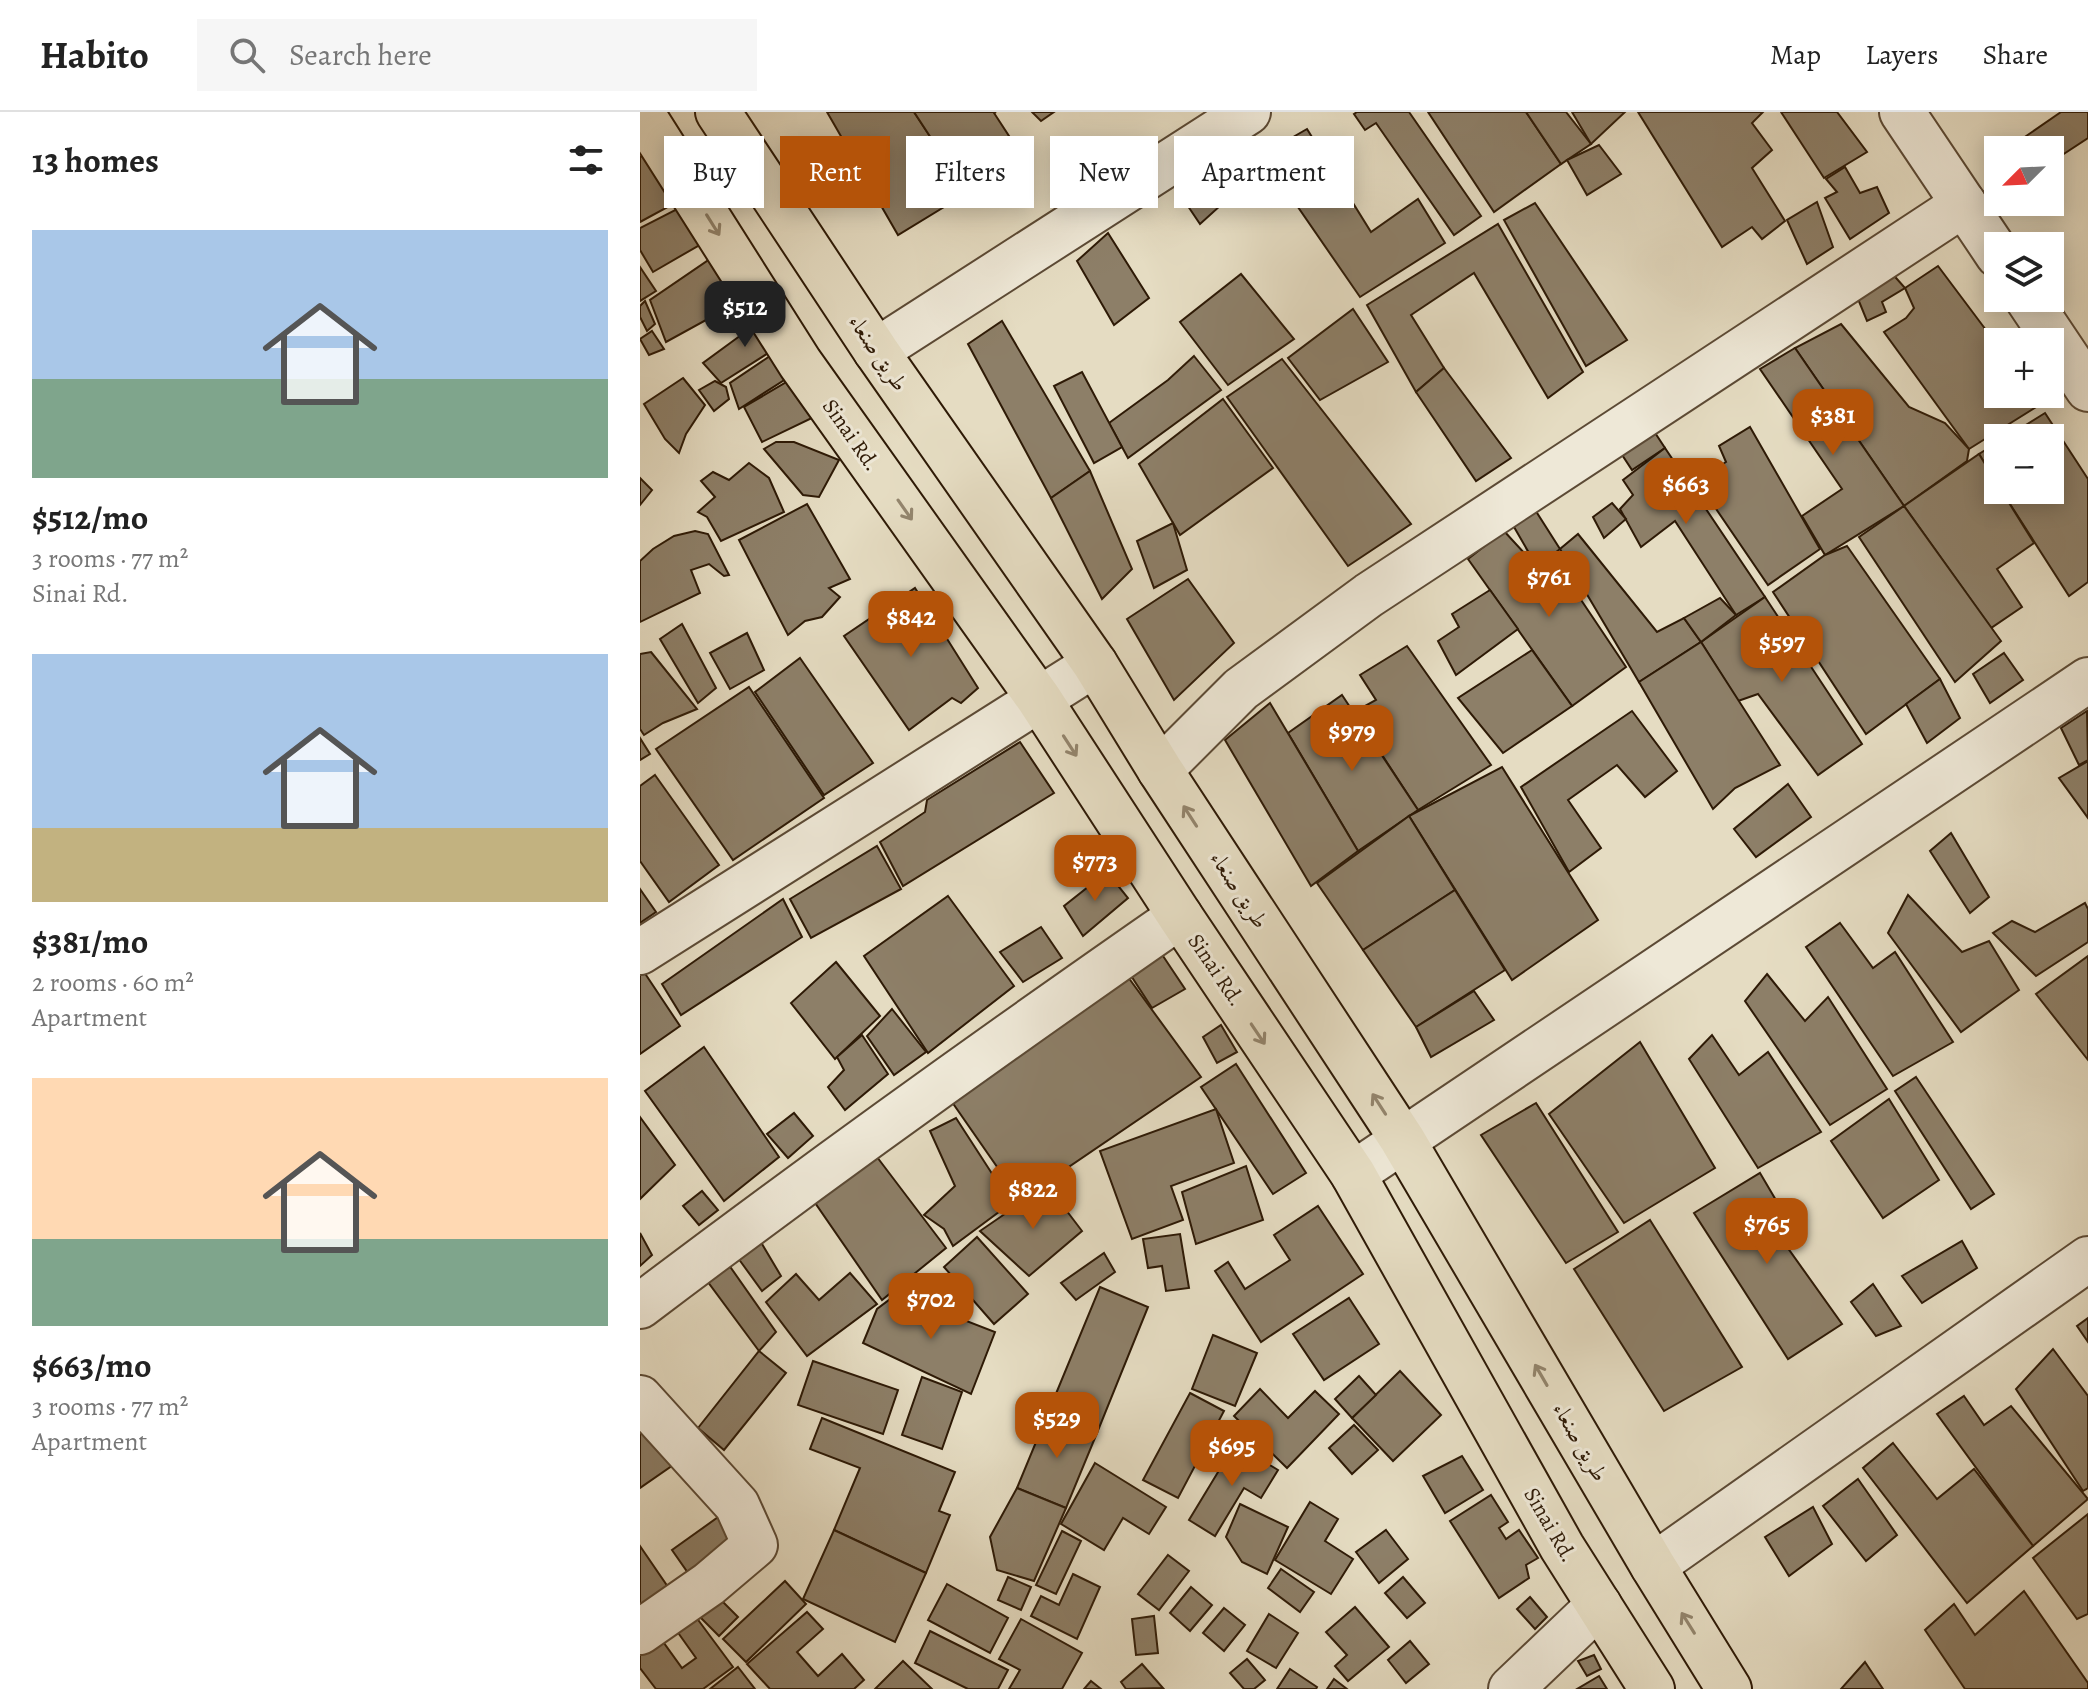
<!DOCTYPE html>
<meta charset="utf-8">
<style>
body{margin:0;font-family:Alegreya,Amiri,serif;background:#f6f6f6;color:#222;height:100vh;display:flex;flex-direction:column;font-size:30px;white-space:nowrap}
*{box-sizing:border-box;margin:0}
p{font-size:26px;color:#767676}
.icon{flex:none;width:44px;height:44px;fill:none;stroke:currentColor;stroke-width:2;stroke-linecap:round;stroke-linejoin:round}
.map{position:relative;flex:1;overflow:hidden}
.side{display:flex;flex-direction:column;background:#fff;width:640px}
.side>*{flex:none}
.guide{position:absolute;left:24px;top:24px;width:760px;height:72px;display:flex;gap:16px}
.needle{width:52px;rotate:246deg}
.tools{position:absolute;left:1344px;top:24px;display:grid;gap:16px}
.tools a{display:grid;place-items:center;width:80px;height:80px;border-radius:0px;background:#fff;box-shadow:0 4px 20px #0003;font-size:40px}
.price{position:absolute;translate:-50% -68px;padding:0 18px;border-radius:16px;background:#b45309;color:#fff;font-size:26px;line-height:52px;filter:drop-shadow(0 2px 4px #0008)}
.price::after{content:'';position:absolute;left:50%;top:48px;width:24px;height:18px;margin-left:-12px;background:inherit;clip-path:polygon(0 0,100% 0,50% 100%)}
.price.current{background:#222;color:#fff}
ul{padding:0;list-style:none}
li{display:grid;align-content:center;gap:16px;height:424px;padding:0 32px}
li span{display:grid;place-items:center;height:248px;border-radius:0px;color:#555}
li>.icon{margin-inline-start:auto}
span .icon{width:144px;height:144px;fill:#fffc;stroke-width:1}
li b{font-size:34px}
h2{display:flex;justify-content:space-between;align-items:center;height:96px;padding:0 32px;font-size:34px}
.pill{padding:0 28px;border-radius:0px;background:#fff;box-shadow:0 4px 20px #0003;font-size:28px;line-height:72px}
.pill.current{background:#b45309;color:#fff}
header{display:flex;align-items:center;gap:48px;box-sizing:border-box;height:112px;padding:0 40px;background:#fff;border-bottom:2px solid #e0e0e0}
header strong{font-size:38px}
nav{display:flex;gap:44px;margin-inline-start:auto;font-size:28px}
.search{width:560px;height:72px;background:#f6f6f6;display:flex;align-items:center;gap:20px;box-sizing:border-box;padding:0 28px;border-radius:0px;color:#767676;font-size:30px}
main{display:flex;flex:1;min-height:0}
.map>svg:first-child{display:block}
.building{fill:#8d7f68;stroke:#2e1a06;stroke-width:2}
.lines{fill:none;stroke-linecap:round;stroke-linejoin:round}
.minor-casing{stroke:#5c4a35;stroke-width:48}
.major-casing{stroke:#2e1a06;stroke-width:48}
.minor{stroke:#eee8d7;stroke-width:44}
.major{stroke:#e5dcc2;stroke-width:44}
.oneway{stroke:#93856d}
.labels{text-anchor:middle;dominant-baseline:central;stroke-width:6;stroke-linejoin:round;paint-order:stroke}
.street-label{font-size:22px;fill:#2e1a06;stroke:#eee8d7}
</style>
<header>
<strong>Habito</strong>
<div class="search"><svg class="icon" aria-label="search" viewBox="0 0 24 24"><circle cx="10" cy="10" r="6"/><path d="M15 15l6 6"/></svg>Search here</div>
<nav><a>Map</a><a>Layers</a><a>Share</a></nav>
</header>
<main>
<section class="side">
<h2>13 homes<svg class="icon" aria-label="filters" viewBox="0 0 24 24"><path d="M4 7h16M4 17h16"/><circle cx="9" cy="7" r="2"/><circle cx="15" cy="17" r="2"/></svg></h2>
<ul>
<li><span style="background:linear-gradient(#a9c7e8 60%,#7fa58c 0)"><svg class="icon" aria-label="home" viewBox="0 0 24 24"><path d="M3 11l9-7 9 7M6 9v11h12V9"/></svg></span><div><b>$512/mo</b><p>3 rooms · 77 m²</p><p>Sinai Rd.</p></div></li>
<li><span style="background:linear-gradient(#a9c7e8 70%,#c2b280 0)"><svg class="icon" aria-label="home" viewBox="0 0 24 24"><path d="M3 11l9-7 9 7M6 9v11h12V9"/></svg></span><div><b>$381/mo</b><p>2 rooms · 60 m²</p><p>Apartment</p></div></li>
<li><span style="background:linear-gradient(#ffd9b3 65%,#7fa58c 0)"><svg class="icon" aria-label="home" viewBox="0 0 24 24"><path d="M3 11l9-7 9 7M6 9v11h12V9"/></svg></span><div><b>$663/mo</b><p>3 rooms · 77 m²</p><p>Apartment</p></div></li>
</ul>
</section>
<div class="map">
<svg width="1448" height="1577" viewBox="0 0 1448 1577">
<rect width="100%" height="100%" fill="#e5dcc2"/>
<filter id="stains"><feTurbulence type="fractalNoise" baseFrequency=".0025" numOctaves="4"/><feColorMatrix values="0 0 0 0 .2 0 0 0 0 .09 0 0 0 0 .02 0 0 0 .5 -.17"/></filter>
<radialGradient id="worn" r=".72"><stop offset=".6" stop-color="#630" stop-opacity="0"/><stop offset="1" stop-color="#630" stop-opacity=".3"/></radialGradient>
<g class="building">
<polygon points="187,0 274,0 327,81 258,123"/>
<polygon points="274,0 356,0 354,1 369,24 312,58"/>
<polygon points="392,0 414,0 401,9"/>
<polygon points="717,0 769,0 841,104 814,123 736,11 725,18 714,2"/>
<polygon points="788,0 886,0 921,52 854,100"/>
<polygon points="886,0 926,0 951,32 921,52"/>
<polygon points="932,0 985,0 951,32"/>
<polygon points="998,0 1123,0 1112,11 1132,38 1112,56 1145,109 1122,127 1112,115 1082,135"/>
<polygon points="1141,0 1197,0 1227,40 1184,66"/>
<polygon points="1421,0 1448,0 1448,26 1410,51 1410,38 1385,38 1379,29"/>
<polygon points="667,17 731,120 778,87 805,131 720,185 622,43"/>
<polygon points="959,33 981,62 947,83 927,48"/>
<polygon points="555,38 591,84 560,112 527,63"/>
<polygon points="4,43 37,90 0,110 0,45"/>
<polygon points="1205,55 1220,81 1237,75 1249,101 1210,127 1185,86 1197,80 1186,67"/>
<polygon points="1177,90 1193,135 1167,152 1147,108"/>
<polygon points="895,91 987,228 946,254 864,108"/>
<polygon points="43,94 63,131 13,160 0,138 0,116"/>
<polygon points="858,112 943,260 908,286 834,161 771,203 804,256 776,280 727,193"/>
<polygon points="468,121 509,186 474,213 437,149"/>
<polygon points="70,147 99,190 26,230 10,188"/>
<polygon points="1298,154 1358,234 1358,282 1393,282 1401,292 1329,337 1244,220 1266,206 1274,196 1265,176"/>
<polygon points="0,155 16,179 0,189"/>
<polygon points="1249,158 1265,176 1242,190 1246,200 1227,209 1216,182"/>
<polygon points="601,162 654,227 588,273 540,210"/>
<polygon points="5,189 15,212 7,219 0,205 0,194"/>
<polygon points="713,197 748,250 680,288 648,246"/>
<polygon points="117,198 144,231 81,271 63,251 108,218 104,207"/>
<polygon points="362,209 450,359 411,386 328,232"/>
<polygon points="1201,212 1269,295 1305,311 1329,337 1327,349 1264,394 1155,236"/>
<polygon points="12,219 24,237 9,243 0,227"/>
<polygon points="1155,236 1264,394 1185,443 1162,404 1202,377 1120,257"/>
<polygon points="133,242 149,265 99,297 90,271"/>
<polygon points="554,244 581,278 488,346 469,311 528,268"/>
<polygon points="642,247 771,412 708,454 587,285"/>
<polygon points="804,256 871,346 836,369 776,280"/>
<polygon points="442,260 482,335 454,351 414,274"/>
<polygon points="155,265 176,304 122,330 104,295"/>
<polygon points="43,266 65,293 46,322 39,341 25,327 4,292"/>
<polygon points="75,269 86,275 89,287 74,299 59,278"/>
<polygon points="583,287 633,356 540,423 499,352"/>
<polygon points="1405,301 1448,367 1448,470 1429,484 1361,378 1410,378 1410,326 1365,326"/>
<polygon points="1004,304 1025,336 992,358 973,329"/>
<polygon points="1110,315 1180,437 1128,473 1057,369 1086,350 1079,334"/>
<polygon points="136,330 154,330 199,348 179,385 163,383 124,337"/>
<polygon points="1358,330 1358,373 1339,342"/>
<polygon points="1025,336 1125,485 1096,503 1035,409 1001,435 980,397 993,383 983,368"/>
<polygon points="1339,342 1358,373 1358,378 1361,378 1394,431 1357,457 1382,495 1351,516 1264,394"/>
<polygon points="109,351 129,366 144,400 81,429 67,405 58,400 75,385 61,369 73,360 89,368"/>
<polygon points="450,359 492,457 462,487 411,386"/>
<polygon points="0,366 12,378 0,393"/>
<polygon points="972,391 986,407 964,426 953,405"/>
<polygon points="167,392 210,467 189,476 200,485 182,505 165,509 148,523 99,428"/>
<polygon points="892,393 920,437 897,455 870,408"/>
<polygon points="1264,394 1361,529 1315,570 1219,425"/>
<polygon points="533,411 547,458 514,476 497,429"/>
<polygon points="55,419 68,422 89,463 84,464 69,452 51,458 60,481 0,510 0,449 13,437 34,424"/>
<polygon points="864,419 897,455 893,465 905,473 921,458 986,555 932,594 828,447"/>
<polygon points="938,422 1017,520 1044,506 1061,530 999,570 920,437"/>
<polygon points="1207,434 1300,567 1226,622 1133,480 1185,443"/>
<polygon points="548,467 594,531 534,588 487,507"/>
<polygon points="275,476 338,576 321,591 312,586 269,618 204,524"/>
<polygon points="850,478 878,517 816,563 798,529 819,515 812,502"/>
<polygon points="1125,485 1222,632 1178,663 1118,582 1098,589 1061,530"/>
<polygon points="1080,486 1096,503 1061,530 1044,506"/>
<polygon points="42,512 76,576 58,591 20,527"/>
<polygon points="107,521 124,558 90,577 70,541"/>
<polygon points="1061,530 1140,653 1095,676 1073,697 999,570"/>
<polygon points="767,534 851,653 778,698 714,600 736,588 720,563"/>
<polygon points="892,538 932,594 863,641 818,586"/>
<polygon points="11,540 57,597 23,611 4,623 0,617 0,542"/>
<polygon points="1364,541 1383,568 1350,591 1333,562"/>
<polygon points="160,546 233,651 184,683 115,580"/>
<polygon points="1300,567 1320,606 1287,631 1266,592"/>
<polygon points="109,575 184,686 93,748 16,637"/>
<polygon points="702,583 778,698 718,739 648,621"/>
<polygon points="630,591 718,739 671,774 585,628"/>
<polygon points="992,599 1037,659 1005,685 977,653 928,688 961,736 929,760 881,675"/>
<polygon points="1447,599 1448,648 1439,653 1421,616"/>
<polygon points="0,626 10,642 0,648"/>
<polygon points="380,630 414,681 263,774 240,730 285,700 287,688"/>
<polygon points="1448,649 1448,706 1419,666"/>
<polygon points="862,655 958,808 872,868 769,704"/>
<polygon points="15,663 79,753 29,790 0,749 0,674"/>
<polygon points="1148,672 1171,705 1116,745 1094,717"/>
<polygon points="769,704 815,778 723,838 677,771"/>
<polygon points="1311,721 1349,785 1330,801 1290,739"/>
<polygon points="237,734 261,777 171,826 150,787"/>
<polygon points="467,760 488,786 443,824 424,794"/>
<polygon points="0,777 16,800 0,811"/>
<polygon points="815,778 865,858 776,915 723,838"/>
<polygon points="1268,783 1322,840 1349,829 1379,878 1321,920 1248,821"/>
<polygon points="308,784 374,874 288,941 224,844"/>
<polygon points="143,787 162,825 41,903 22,872"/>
<polygon points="1445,791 1448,797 1448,830 1396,864 1353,821 1372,809 1395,820"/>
<polygon points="1200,811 1233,856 1255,840 1313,930 1253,964 1166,835"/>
<polygon points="401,815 422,846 383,870 360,840"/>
<polygon points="521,841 545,877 512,896 488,859"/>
<polygon points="1448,844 1448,948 1396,882"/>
<polygon points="196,850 240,904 195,947 151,891"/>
<polygon points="4,860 40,914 0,942 0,863"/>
<polygon points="1127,862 1165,909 1188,885 1247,977 1190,1013 1105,889"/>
<polygon points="488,865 561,965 380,1088 312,990"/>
<polygon points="834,879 854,908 791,945 776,915"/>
<polygon points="252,897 286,940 254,963 227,924"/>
<polygon points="581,913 597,940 577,951 563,925"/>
<polygon points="222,923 248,962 205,998 188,975 204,958 197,945"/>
<polygon points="1072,923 1099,963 1128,940 1181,1020 1118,1056 1049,947"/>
<polygon points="1000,930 1075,1056 984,1111 909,1002"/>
<polygon points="64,935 139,1045 84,1089 5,979"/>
<polygon points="596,952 666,1061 633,1082 561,975"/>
<polygon points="1276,965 1354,1082 1331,1097 1255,979"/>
<polygon points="1249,987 1299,1068 1243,1106 1191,1029"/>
<polygon points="896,991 978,1120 926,1151 841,1023"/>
<polygon points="576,997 594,1051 531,1074 543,1108 492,1127 460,1039"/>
<polygon points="154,1001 173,1024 148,1046 127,1022"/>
<polygon points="0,1005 35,1053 0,1087"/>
<polygon points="316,1006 371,1091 313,1134 304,1117 284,1103 315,1074 290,1019"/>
<polygon points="237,1045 306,1136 242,1188 169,1082"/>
<polygon points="606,1054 623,1108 556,1132 542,1080"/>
<polygon points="1120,1061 1140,1095 1130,1111 1202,1212 1148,1247 1054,1101"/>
<polygon points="407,1073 442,1119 389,1164 340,1119"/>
<polygon points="62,1079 78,1098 59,1113 43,1094"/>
<polygon points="678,1094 723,1162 621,1230 575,1159 588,1150 605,1177 650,1148 634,1123"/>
<polygon points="1010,1108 1102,1255 1024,1299 934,1157"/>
<polygon points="0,1121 12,1143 0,1154"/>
<polygon points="540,1122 549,1176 526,1179 522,1154 508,1156 503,1127"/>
<polygon points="337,1125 388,1182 354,1212 304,1155"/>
<polygon points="119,1127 141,1164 122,1179 98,1146"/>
<polygon points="1322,1129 1337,1156 1282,1191 1262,1164"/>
<polygon points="464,1141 475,1160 436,1188 421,1171"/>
<polygon points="84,1146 136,1220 119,1239 65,1166"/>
<polygon points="210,1161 237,1192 167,1244 126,1190 156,1162 179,1188"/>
<polygon points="1233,1172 1261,1214 1236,1224 1211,1190"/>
<polygon points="460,1175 508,1195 457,1321 408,1301"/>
<polygon points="257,1182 355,1220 331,1282 223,1231 237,1197"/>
<polygon points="709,1186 739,1232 684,1268 653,1222"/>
<polygon points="1448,1206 1448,1230 1437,1214"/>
<polygon points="573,1223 617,1241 595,1294 552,1277"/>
<polygon points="1413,1237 1448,1284 1448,1376 1443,1379 1376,1277"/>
<polygon points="119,1239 146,1261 84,1338 58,1316"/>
<polygon points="173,1249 258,1278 243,1322 158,1293"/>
<polygon points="760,1259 801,1303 753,1349 712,1306"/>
<polygon points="719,1264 736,1283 712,1306 695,1287"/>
<polygon points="282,1265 322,1280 302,1337 262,1323"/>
<polygon points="620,1277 648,1306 675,1279 699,1302 647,1356 594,1304"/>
<polygon points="550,1281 584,1299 538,1386 503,1368"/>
<polygon points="1324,1284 1344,1313 1371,1294 1448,1387 1393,1434 1297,1302"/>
<polygon points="408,1301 457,1321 426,1396 377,1376"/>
<polygon points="0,1306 36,1351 0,1376"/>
<polygon points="182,1306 315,1360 299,1399 310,1403 286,1461 194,1418 220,1356 170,1337"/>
<polygon points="714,1313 738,1338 712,1362 689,1336"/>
<polygon points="1253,1331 1297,1387 1334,1357 1393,1434 1327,1491 1223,1356"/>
<polygon points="595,1332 638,1358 621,1386 604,1376 575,1424 549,1408"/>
<polygon points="822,1344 843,1378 805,1401 783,1364"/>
<polygon points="455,1351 526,1395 509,1422 483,1406 464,1438 421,1412"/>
<polygon points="1218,1367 1257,1423 1226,1449 1183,1394"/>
<polygon points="377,1376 426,1396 394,1469 357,1458 350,1425"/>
<polygon points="851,1383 868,1410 859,1416 866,1427 879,1418 898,1446 886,1453 889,1466 859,1486 810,1409"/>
<polygon points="670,1390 698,1407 685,1429 713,1447 691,1482 635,1448"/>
<polygon points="600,1392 648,1415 627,1462 602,1450 586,1425"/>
<polygon points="1173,1395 1192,1432 1149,1464 1125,1425"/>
<polygon points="88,1398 109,1428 53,1468 32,1438"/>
<polygon points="1448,1402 1448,1502 1437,1507 1393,1446"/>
<polygon points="194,1418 286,1461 255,1530 163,1487"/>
<polygon points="746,1418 768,1447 739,1471 716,1440"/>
<polygon points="422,1419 441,1429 416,1482 396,1473"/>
<polygon points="0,1434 28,1475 0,1493"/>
<polygon points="528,1443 549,1459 519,1498 498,1482"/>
<polygon points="641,1457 674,1480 660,1500 628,1476"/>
<polygon points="433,1462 460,1475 437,1527 391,1504 401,1484 419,1493"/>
<polygon points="368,1465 391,1475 381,1498 358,1488"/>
<polygon points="763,1465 785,1491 767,1506 745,1481"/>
<polygon points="145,1469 166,1492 106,1550 83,1527"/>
<polygon points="307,1472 368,1506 350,1541 288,1508"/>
<polygon points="551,1475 572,1493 550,1519 530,1501"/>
<polygon points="1384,1479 1448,1571 1448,1577 1325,1577 1285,1518 1314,1492 1335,1523"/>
<polygon points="76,1483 98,1505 79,1524 57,1502"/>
<polygon points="890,1485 907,1505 895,1517 877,1497"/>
<polygon points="715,1495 749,1535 708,1569 695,1554 707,1543 686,1520"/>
<polygon points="584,1496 605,1513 584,1539 563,1521"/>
<polygon points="167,1500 183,1517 157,1540 178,1564 202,1542 224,1568 214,1577 130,1577 107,1552"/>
<polygon points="53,1501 93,1555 63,1577 16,1577 0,1556 0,1542 21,1527 42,1556 56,1546 34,1515"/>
<polygon points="629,1502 658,1521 636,1556 607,1539"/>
<polygon points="514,1504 518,1541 496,1543 492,1507"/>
<polygon points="381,1507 442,1541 422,1577 369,1577 380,1558 359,1547"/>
<polygon points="290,1519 368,1558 358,1577 328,1577 275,1551"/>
<polygon points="770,1529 789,1552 766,1571 748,1548"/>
<polygon points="954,1543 961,1557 947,1564 938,1549"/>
<polygon points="607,1547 625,1568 614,1577 604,1577 590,1561"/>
<polygon points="263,1549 292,1577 235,1577"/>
<polygon points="1225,1550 1243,1577 1201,1577"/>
<polygon points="502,1552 523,1576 486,1577 481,1570"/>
<polygon points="98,1555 115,1577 70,1577"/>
<polygon points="650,1557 677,1575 676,1577 637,1577"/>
<polygon points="959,1564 967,1577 937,1577"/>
<polygon points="694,1567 707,1577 687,1577"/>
<polygon points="451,1569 461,1577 444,1577"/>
</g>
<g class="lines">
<g class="minor-casing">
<g id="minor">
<polyline points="1262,0 1358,143"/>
<polyline points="1387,186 1448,277"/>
<polyline points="236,239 608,0"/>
<polyline points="520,658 601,577 729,483 1324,92"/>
<polyline points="0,840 455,552"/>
<polyline points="713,1062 1448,568"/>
<path d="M0,1194C177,1060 357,931 540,804"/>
<polyline points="0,1286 97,1393 115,1433 69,1472 0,1520"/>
<polyline points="1013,1454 1448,1147"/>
<polyline points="871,1577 959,1493"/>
</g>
</g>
<g class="major-casing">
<g id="major">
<polyline points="1,0 160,251 399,587 540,804 713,1062 922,1435 1012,1577"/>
<polyline points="78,0 236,239 455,552 520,658 762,1027 1013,1454 1089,1577"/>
</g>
</g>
<use href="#minor" class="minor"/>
<use href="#major" class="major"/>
</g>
<defs><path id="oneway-shaft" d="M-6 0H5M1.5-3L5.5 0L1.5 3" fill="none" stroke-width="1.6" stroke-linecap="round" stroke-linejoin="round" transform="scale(2)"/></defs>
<g class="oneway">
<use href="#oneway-shaft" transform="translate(73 113) rotate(58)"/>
<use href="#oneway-shaft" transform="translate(265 398) rotate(55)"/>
<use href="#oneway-shaft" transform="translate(430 634) rotate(57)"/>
<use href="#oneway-shaft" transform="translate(550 704) rotate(-123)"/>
<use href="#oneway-shaft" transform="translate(618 922) rotate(56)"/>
<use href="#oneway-shaft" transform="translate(739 992) rotate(-123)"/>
<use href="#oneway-shaft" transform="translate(901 1263) rotate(-120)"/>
<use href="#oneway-shaft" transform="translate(1048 1511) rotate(-122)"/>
</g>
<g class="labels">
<g class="street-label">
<text transform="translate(238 241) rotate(56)">طريق صنعاء</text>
<text transform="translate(211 323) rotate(55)">Sinai Rd.</text>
<text transform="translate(599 778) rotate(57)">طريق صنعاء</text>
<text transform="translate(576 858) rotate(56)">Sinai Rd.</text>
<text transform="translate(940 1330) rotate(60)">طريق صنعاء</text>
<text transform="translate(910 1413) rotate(60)">Sinai Rd.</text>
</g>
</g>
<rect width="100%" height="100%" filter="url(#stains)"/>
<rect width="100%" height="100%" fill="url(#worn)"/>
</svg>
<div class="tools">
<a><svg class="needle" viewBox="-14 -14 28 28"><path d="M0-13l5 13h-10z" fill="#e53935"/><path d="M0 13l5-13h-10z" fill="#767676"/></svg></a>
<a><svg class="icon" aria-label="layers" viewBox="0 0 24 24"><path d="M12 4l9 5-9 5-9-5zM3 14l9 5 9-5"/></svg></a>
<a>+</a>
<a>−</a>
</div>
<b class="price current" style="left:105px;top:237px">$512</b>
<b class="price" style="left:1193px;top:345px">$381</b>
<b class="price" style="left:1046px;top:414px">$663</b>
<b class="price" style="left:909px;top:507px">$761</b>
<b class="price" style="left:271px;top:547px">$842</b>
<b class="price" style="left:1142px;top:572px">$597</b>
<b class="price" style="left:712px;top:661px">$979</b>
<b class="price" style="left:455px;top:791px">$773</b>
<b class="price" style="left:393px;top:1119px">$822</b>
<b class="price" style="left:1127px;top:1154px">$765</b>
<b class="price" style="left:291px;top:1229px">$702</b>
<b class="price" style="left:417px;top:1348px">$529</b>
<b class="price" style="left:592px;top:1376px">$695</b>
<div class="guide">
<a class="pill">Buy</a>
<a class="pill current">Rent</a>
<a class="pill">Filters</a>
<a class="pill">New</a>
<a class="pill">Apartment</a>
</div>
</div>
</main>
